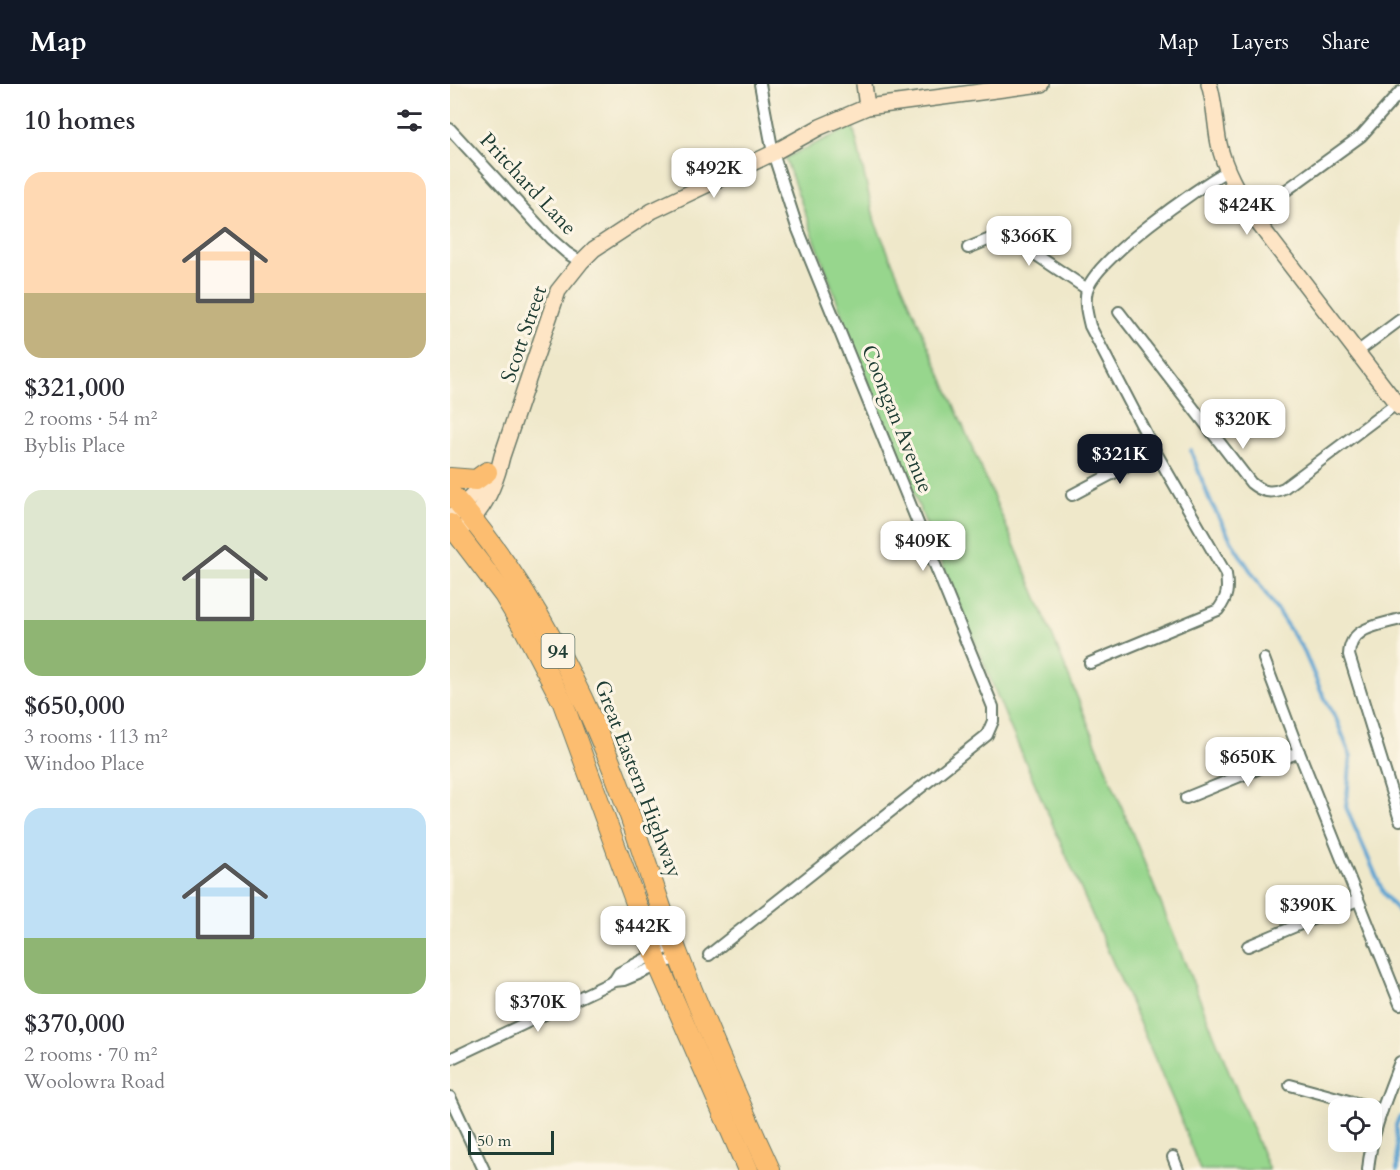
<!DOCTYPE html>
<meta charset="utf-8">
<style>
body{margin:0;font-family:Cardo,serif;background:#f7f7f7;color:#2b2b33;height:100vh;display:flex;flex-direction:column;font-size:22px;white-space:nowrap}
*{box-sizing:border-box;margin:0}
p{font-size:20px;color:#7c7c81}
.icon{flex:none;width:33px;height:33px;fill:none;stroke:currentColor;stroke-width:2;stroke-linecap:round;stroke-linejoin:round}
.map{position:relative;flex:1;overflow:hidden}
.details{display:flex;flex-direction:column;background:#fff;width:450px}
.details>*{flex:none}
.fabs{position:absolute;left:878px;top:1014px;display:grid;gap:12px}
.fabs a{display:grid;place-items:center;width:54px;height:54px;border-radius:12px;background:#fff;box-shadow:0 6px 24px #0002;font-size:30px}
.scale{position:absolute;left:18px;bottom:15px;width:86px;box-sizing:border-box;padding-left:6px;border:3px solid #1f3d34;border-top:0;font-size:16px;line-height:21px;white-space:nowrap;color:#1f3d34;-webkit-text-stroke:4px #fcf5e5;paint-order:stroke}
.price{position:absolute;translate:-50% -51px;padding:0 14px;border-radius:12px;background:#fff;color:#222;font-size:20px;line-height:39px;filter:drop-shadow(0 2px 3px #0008)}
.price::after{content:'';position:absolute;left:50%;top:36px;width:18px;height:14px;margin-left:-9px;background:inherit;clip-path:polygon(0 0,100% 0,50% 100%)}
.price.on{background:#111827;color:#fff}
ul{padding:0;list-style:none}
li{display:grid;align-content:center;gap:12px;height:318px;padding:0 24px}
li span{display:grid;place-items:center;height:186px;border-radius:18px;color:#555}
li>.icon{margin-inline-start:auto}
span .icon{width:108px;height:108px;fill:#fffc;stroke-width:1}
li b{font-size:26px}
h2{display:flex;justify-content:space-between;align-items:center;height:72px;padding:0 24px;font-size:26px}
header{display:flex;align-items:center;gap:36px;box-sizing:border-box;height:84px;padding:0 30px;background:#111827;color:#fff}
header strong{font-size:28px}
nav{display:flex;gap:33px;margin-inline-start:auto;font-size:21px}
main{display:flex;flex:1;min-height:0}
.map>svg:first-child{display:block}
.green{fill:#97d68d;stroke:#5b8a60;stroke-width:1.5}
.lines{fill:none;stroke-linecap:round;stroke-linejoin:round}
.stream{stroke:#5aa2d1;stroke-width:4}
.street-casing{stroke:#687968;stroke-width:14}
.secondary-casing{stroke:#687968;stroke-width:18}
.highway-casing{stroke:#687968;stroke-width:22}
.street{stroke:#fff;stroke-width:10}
.secondary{stroke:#fee5c5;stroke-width:15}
.highway{stroke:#fcbd6f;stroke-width:20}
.labels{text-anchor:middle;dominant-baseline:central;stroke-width:6;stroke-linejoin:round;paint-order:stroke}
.shield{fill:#fcf5e5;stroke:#617469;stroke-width:1.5}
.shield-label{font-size:20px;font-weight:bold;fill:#1f3d34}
.street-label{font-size:21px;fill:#1f3d34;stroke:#fcf5e5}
</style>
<header>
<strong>Map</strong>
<nav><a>Map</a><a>Layers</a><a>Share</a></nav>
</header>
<main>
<section class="details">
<h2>10 homes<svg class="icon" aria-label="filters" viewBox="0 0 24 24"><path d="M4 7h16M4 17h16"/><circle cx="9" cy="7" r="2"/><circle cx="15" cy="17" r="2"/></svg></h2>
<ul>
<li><span style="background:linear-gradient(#ffd9b3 65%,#c2b280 0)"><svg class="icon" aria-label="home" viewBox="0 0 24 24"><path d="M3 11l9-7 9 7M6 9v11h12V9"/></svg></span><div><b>$321,000</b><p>2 rooms · 54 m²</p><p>Byblis Place</p></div></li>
<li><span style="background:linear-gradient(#dfe7d0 70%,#8fb573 0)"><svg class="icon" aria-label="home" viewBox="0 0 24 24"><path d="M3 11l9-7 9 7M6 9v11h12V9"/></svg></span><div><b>$650,000</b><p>3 rooms · 113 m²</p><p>Windoo Place</p></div></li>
<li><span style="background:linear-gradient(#bfe0f5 70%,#8fb573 0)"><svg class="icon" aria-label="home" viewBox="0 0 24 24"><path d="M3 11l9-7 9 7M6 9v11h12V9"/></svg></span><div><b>$370,000</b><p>2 rooms · 70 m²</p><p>Woolowra Road</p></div></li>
</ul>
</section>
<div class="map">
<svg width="950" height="1086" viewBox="0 0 950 1086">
<rect width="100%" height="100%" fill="#fcf5e5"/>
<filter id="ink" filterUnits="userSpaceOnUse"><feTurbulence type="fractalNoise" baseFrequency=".0167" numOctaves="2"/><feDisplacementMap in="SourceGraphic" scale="12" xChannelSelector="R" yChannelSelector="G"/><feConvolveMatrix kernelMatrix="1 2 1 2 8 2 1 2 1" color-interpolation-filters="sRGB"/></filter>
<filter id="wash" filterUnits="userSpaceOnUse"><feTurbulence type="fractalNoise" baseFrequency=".008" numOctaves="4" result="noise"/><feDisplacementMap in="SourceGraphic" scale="24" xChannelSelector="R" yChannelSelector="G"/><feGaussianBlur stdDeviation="1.35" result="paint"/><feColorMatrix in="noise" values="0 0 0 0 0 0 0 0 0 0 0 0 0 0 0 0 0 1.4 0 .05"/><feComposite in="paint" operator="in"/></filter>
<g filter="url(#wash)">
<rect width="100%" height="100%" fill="#efe8ca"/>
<polygon class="green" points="403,42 425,138 585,509 819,1086 750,1086 726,1023 558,638 412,285 335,74"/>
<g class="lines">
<g class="stream">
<polyline points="741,367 760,417 786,465 854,567 870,605 887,637 901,673 896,723 934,810 950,830"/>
<polyline points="947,1086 946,1041 950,1033"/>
</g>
</g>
</g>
<g filter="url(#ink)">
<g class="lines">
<g class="street-casing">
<g id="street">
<polyline points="0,45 101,155 117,169 131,178"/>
<polyline points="802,131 911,52 950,8"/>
<polyline points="518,164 550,151 561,154 637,205"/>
<path d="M669,228L801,399C812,408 821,410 834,404L946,320"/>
<polyline points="907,268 950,236"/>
<polyline points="622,411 705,367"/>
<path d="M950,535C927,542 900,543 899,571L950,736"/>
<polyline points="814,575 849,668 950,920"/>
<path d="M640,579L768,526C778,513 778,505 776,490L705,367L640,242C637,230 634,218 637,206C647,174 747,104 777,87"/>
<polyline points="736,714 849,668"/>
<polyline points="798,862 908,816"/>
<polyline points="259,871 537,651 543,637 543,623 347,143 323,69 310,0"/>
<polyline points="164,897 169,889 224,860"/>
<polyline points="0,975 164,897 174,896 229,873"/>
<polyline points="840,1001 932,1026"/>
<polyline points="0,1013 34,1086"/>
<polyline points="723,1073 728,1086"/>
<path d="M918,1086C921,1049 937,1013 950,978"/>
</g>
</g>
<g class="secondary-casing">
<g id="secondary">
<polyline points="414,0 417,23"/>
<path d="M759,0C765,19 765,40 769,60C775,87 788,108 802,131L950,324"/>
<polyline points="0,434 23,411 38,388"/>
<path d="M16,441C36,424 46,398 52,372L108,207L131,178L144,165L202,127L323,69L370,43L417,23L591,0"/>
</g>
</g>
<g class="highway-casing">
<g id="highway">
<polyline points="0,394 26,396 37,388"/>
<path d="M0,409C69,486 119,578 158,673C185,738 203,807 229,873C257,945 288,1016 320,1086"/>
<polyline points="0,440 54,511 75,546 113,619 209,882 298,1086"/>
</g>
</g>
<use href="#street" class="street"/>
<use href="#secondary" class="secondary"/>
<use href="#highway" class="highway"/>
</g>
</g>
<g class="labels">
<rect class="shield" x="91.5" y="550" width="33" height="34" rx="4.5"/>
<g class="shield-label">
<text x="108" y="567">94</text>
</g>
<g class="street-label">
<text transform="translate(78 100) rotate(47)">Pritchard Lane</text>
<text transform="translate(74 250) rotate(-71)">Scott Street</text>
<text transform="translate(447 335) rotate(68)">Coongan Avenue</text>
<text transform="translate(188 695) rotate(69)">Great Eastern Highway</text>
</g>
</g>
</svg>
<div class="fabs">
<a><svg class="icon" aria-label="locate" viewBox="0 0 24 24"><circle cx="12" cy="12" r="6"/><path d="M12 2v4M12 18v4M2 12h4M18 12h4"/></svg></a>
</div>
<div class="scale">50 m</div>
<b class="price" style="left:264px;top:115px">$492K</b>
<b class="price" style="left:797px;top:152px">$424K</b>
<b class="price" style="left:579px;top:183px">$366K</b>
<b class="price" style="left:793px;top:366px">$320K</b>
<b class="price on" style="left:670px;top:401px">$321K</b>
<b class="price" style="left:473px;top:488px">$409K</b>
<b class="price" style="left:798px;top:704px">$650K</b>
<b class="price" style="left:858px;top:852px">$390K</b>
<b class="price" style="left:193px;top:873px">$442K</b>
<b class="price" style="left:88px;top:949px">$370K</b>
</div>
</main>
